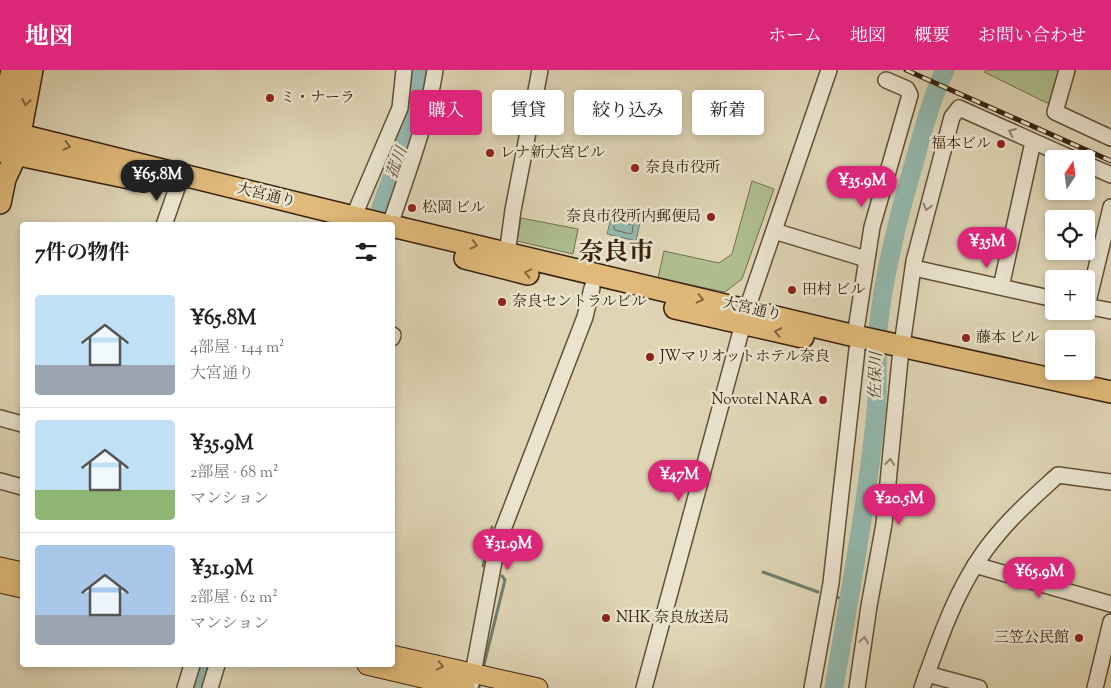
<!DOCTYPE html>
<html lang="ja">
<meta charset="utf-8">
<style>
body{margin:0;font-family:"Sorts Mill Goudy","Noto Serif JP",serif;background:#f2f2f2;color:#202124;height:100vh;display:flex;flex-direction:column;font-size:19px;white-space:nowrap}
*{box-sizing:border-box;margin:0}
p{font-size:16px;color:#757577}
.icon{flex:none;width:28px;height:28px;fill:none;stroke:currentColor;stroke-width:2;stroke-linecap:round;stroke-linejoin:round}
.map{position:relative;flex:1;overflow:hidden}
.side{position:absolute;left:20px;top:152px;width:375px;height:445px;display:flex;flex-direction:column;background:#fff;border-radius:5px;box-shadow:0 2px 8px #0003}
.side>*{flex:none}
.top-card{position:absolute;left:410px;top:20px;width:475px;height:45px;display:flex;gap:10px}
.needle{width:32px;rotate:13deg}
.controls{position:absolute;left:1045px;top:80px;display:grid;gap:10px}
.controls a{display:grid;place-items:center;width:50px;height:50px;border-radius:5px;background:#fff;box-shadow:0 2px 8px #0003;font-size:25px}
.price{position:absolute;translate:-50% -42px;padding:0 11px;border-radius:18px;background:#db2777;color:#fff;font-size:16px;line-height:32px;filter:drop-shadow(0 1px 2px #0008)}
.price::after{content:'';position:absolute;left:50%;top:30px;width:15px;height:11px;margin-left:-8px;background:inherit;clip-path:polygon(0 0,100% 0,50% 100%)}
.price.current{background:#222;color:#fff}
ul{padding:0;list-style:none}
li{display:flex;align-items:center;gap:15px;height:125px;padding:0 15px}
li+li{border-top:1px solid #e0e0e0}
li span{display:grid;place-items:center;flex:none;width:140px;height:100px;border-radius:5px;color:#555}
li>.icon{margin-inline-start:auto}
span .icon{width:60px;height:60px;fill:#fffc;stroke-width:1}
li b{font-size:21px}
h2{display:flex;justify-content:space-between;align-items:center;height:60px;padding:0 15px;font-size:21px}
.chip{padding:0 18px;border-radius:5px;background:#fff;box-shadow:0 2px 8px #0003;font-size:18px;line-height:45px}
.chip.current{background:#db2777;color:#fff}
header{display:flex;align-items:center;gap:30px;box-sizing:border-box;height:70px;padding:0 25px;background:#db2777;color:#fff}
header strong{font-size:24px}
nav{display:flex;gap:28px;margin-inline-start:auto;font-size:18px}
.map>svg:first-child{display:block}
.green{fill:#afbe90;stroke:#74704e}
.water{fill:#93b9ae;stroke:#6f7d6e}
.lines{fill:none;stroke-linecap:round;stroke-linejoin:round}
.shore{stroke:#666e5e;stroke-width:1}
.stream{stroke:#6f7d6e;stroke-width:3}
.river{stroke:#93b9ae;stroke-width:19}
.minor-casing{stroke:#624f37;stroke-width:18}
.major-casing{stroke:#38220d;stroke-width:21}
.highway-casing{stroke:#38220d;stroke-width:24}
.minor{stroke:#eae4cf;stroke-width:15}
.major{stroke:#e0ba7a;stroke-width:19}
.highway{stroke:#e0ba7a;stroke-width:21}
.rail-casing{stroke:#38220d;stroke-width:5}
.rail{stroke:#eae4cf;stroke-width:3;stroke-dasharray:9;stroke-linecap:butt}
.oneway{stroke:#84663e}
.oneway2{stroke:#91836e}
.poi-dot{fill:#8f2418;stroke:#eae4cf;stroke-width:2}
.labels{text-anchor:middle;dominant-baseline:central;stroke-width:5;stroke-linejoin:round;paint-order:stroke}
.poi-label{font-size:15px;fill:#38220d;stroke:#eae4cf;text-anchor:start}
.street-label{font-size:15px;fill:#38220d;stroke:#eae4cf}
.water-label{font-size:16px;font-style:italic;fill:#4f4835;stroke:#eae4cf}
.town-label{font-size:25px;font-weight:bold;fill:#38220d;stroke:#eae4cf}
</style>
<header>
<strong>地図</strong>
<nav><a>ホーム</a><a>地図</a><a>概要</a><a>お問い合わせ</a></nav>
</header>
<div class="map">
<svg width="1111" height="618" viewBox="0 0 1111 618">
<rect width="100%" height="100%" fill="#dfd5b5"/>
<filter id="stains"><feTurbulence type="fractalNoise" baseFrequency=".004" numOctaves="4"/><feColorMatrix values="0 0 0 0 .2 0 0 0 0 .09 0 0 0 0 .02 0 0 0 .5 -.17"/></filter>
<radialGradient id="worn" r=".72"><stop offset=".6" stop-color="#630" stop-opacity="0"/><stop offset="1" stop-color="#630" stop-opacity=".3"/></radialGradient>
<g class="green">
<polygon points="987,0 1062,0 1054,31 1047,33 984,2"/>
<polygon points="752,111 774,119 742,209 725,222 658,208 664,181 719,193 732,184"/>
<polygon points="521,148 578,159 573,184 517,171"/>
</g>
<polygon class="water" points="612,144 640,152 636,171 607,164"/>
<g class="lines">
<polygon class="shore" points="617,151 633,155 632,163 630,164 615,160 614,158"/>
<g class="stream">
<polyline points="483,496 492,457"/>
<polyline points="763,502 818,522"/>
<polyline points="832,526 848,530"/>
<polyline points="483,599 505,510 502,506"/>
<polyline points="479,618 480,610"/>
</g>
<g class="river">
<path d="M375,155C392,104 415,54 422,0"/>
<polyline points="199,618 205,595"/>
<path d="M834,618C849,526 867,434 876,342C879,314 876,286 878,259C884,203 898,147 914,93C923,61 931,29 945,0"/>
</g>
<g class="minor-casing">
<g id="minor">
<polyline points="1067,0 1055,42 1111,68"/>
<polyline points="1086,94 1111,105"/>
<polyline points="353,148 400,38 404,0"/>
<polyline points="164,155 177,118"/>
<path d="M390,155C407,104 427,53 435,0"/>
<polyline points="774,161 866,189"/>
<polyline points="506,192 513,140 540,0"/>
<polyline points="914,198 1054,229"/>
<polyline points="1001,217 1033,72"/>
<polyline points="1086,236 1111,241"/>
<polyline points="1087,236 1111,137"/>
<polyline points="855,266 872,157 910,25 907,19 886,10"/>
<polyline points="392,268 393,265"/>
<polyline points="0,348 22,354"/>
<polyline points="0,411 22,417"/>
<polyline points="975,495 1111,534"/>
<polyline points="927,604 979,618"/>
<polyline points="471,614 497,475 585,247 592,218"/>
<polyline points="185,618 192,595"/>
<polyline points="210,618 217,595"/>
<polyline points="644,618 747,239 829,0"/>
<polyline points="812,618 831,513 857,279"/>
<polyline points="857,618 869,536 884,454 900,289 914,191 952,47 959,38 1073,89"/>
<path d="M922,618C941,564 960,508 998,464C1016,442 1037,424 1058,405L1111,412"/>
<polyline points="1095,618 1111,552"/>
</g>
</g>
<g class="major-casing">
<g id="major">
<polyline points="0,497 22,502"/>
<polyline points="0,513 22,518"/>
<polyline points="392,585 538,618"/>
<polyline points="367,595 465,618"/>
</g>
</g>
<g class="highway-casing">
<g id="highway">
<polyline points="0,58 12,0"/>
<polyline points="0,60 386,155"/>
<polyline points="0,81 144,111"/>
<polyline points="0,133 5,109 16,85 32,0"/>
<polyline points="392,156 855,266 1111,322"/>
<polyline points="465,188 528,204"/>
<polyline points="675,238 803,267"/>
</g>
</g>
<use href="#minor" class="minor"/>
<use href="#major" class="major"/>
<use href="#highway" class="highway"/>
<g class="rail-casing">
<polyline id="rail" points="906,0 1111,91"/>
</g>
<use href="#rail" class="rail"/>
</g>
<defs><path id="oneway-chevron" d="M-2-3.5L2.5 0L-2 3.5" fill="none" stroke-width="1.6" stroke-linecap="round" stroke-linejoin="round" transform="scale(1.25)"/></defs>
<g class="oneway">
<use href="#oneway-chevron" transform="translate(26 32) rotate(100)"/>
<use href="#oneway-chevron" transform="translate(67 76) rotate(14)"/>
<use href="#oneway-chevron" transform="translate(474 175) rotate(13)"/>
<use href="#oneway-chevron" transform="translate(528 203) rotate(-167)"/>
<use href="#oneway-chevron" transform="translate(700 229) rotate(13)"/>
<use href="#oneway-chevron" transform="translate(778 262) rotate(-168)"/>
<use href="#oneway-chevron" transform="translate(440 596) rotate(13)"/>
</g>
<g class="oneway2">
<use href="#oneway-chevron" transform="translate(1012 62) rotate(-156)"/>
<use href="#oneway-chevron" transform="translate(927 137) rotate(105)"/>
<use href="#oneway-chevron" transform="translate(890 392) rotate(-84)"/>
<use href="#oneway-chevron" transform="translate(864 570) rotate(-82)"/>
</g>
<g class="poi-dot">
<circle cx="270" cy="28" r="5"/>
<circle cx="1001" cy="74" r="5"/>
<circle cx="490" cy="83" r="5"/>
<circle cx="635" cy="98" r="5"/>
<circle cx="412" cy="138" r="5"/>
<circle cx="711" cy="147" r="5"/>
<circle cx="792" cy="220" r="5"/>
<circle cx="502" cy="232" r="5"/>
<circle cx="966" cy="268" r="5"/>
<circle cx="650" cy="287" r="5"/>
<circle cx="823" cy="330" r="5"/>
<circle cx="606" cy="548" r="5"/>
<circle cx="1079" cy="568" r="5"/>
</g>
<g class="labels">
<g class="poi-label">
<text x="280" y="28">ミ・ナーラ</text>
<text x="991" y="74" text-anchor="end">福本ビル</text>
<text x="500" y="83">レナ新大宮ビル</text>
<text x="645" y="98">奈良市役所</text>
<text x="422" y="138">松岡 ビル</text>
<text x="701" y="147" text-anchor="end">奈良市役所内郵便局</text>
<text x="802" y="220">田村 ビル</text>
<text x="512" y="232">奈良セントラルビル</text>
<text x="976" y="268">藤本 ビル</text>
<text x="660" y="287">JWマリオットホテル奈良</text>
<text x="813" y="330" text-anchor="end">Novotel NARA</text>
<text x="616" y="548">NHK 奈良放送局</text>
<text x="1069" y="568" text-anchor="end">三笠公民館</text>
</g>
<g class="street-label">
<text transform="translate(266 126) rotate(14)">大宮通り</text>
<text transform="translate(752 240) rotate(13)">大宮通り</text>
</g>
<g class="water-label">
<text transform="translate(398 93) rotate(-70)">菰川</text>
<text transform="translate(877 306) rotate(-88)">佐保川</text>
</g>
<g class="town-label">
<text x="616" y="184">奈良市</text>
</g>
</g>
<rect width="100%" height="100%" filter="url(#stains)"/>
<rect width="100%" height="100%" fill="url(#worn)"/>
</svg>
<div class="controls">
<a><svg class="needle" viewBox="-14 -14 28 28"><path d="M0-13l5 13h-10z" fill="#e53935"/><path d="M0 13l5-13h-10z" fill="#757577"/></svg></a>
<a><svg class="icon" aria-label="locate" viewBox="0 0 24 24"><circle cx="12" cy="12" r="6"/><path d="M12 2v4M12 18v4M2 12h4M18 12h4"/></svg></a>
<a>+</a>
<a>−</a>
</div>
<b class="price current" style="left:157px;top:132px">¥65.8M</b>
<b class="price" style="left:862px;top:138px">¥35.9M</b>
<b class="price" style="left:987px;top:199px">¥35M</b>
<b class="price" style="left:679px;top:432px">¥47M</b>
<b class="price" style="left:899px;top:456px">¥20.5M</b>
<b class="price" style="left:508px;top:501px">¥31.9M</b>
<b class="price" style="left:1039px;top:529px">¥65.9M</b>
<div class="top-card">
<a class="chip current">購入</a>
<a class="chip">賃貸</a>
<a class="chip">絞り込み</a>
<a class="chip">新着</a>
</div>
<section class="side">
<h2>7件の物件<svg class="icon" aria-label="filters" viewBox="0 0 24 24"><path d="M4 7h16M4 17h16"/><circle cx="9" cy="7" r="2"/><circle cx="15" cy="17" r="2"/></svg></h2>
<ul>
<li><span style="background:linear-gradient(#bfe0f5 70%,#9aa5b1 0)"><svg class="icon" aria-label="home" viewBox="0 0 24 24"><path d="M3 11l9-7 9 7M6 9v11h12V9"/></svg></span><div><b>¥65.8M</b><p>4部屋 · 144 m²</p><p>大宮通り</p></div></li>
<li><span style="background:linear-gradient(#bfe0f5 70%,#8fb573 0)"><svg class="icon" aria-label="home" viewBox="0 0 24 24"><path d="M3 11l9-7 9 7M6 9v11h12V9"/></svg></span><div><b>¥35.9M</b><p>2部屋 · 68 m²</p><p>マンション</p></div></li>
<li><span style="background:linear-gradient(#a9c7e8 70%,#9aa5b1 0)"><svg class="icon" aria-label="home" viewBox="0 0 24 24"><path d="M3 11l9-7 9 7M6 9v11h12V9"/></svg></span><div><b>¥31.9M</b><p>2部屋 · 62 m²</p><p>マンション</p></div></li>
</ul>
</section>
</div>
